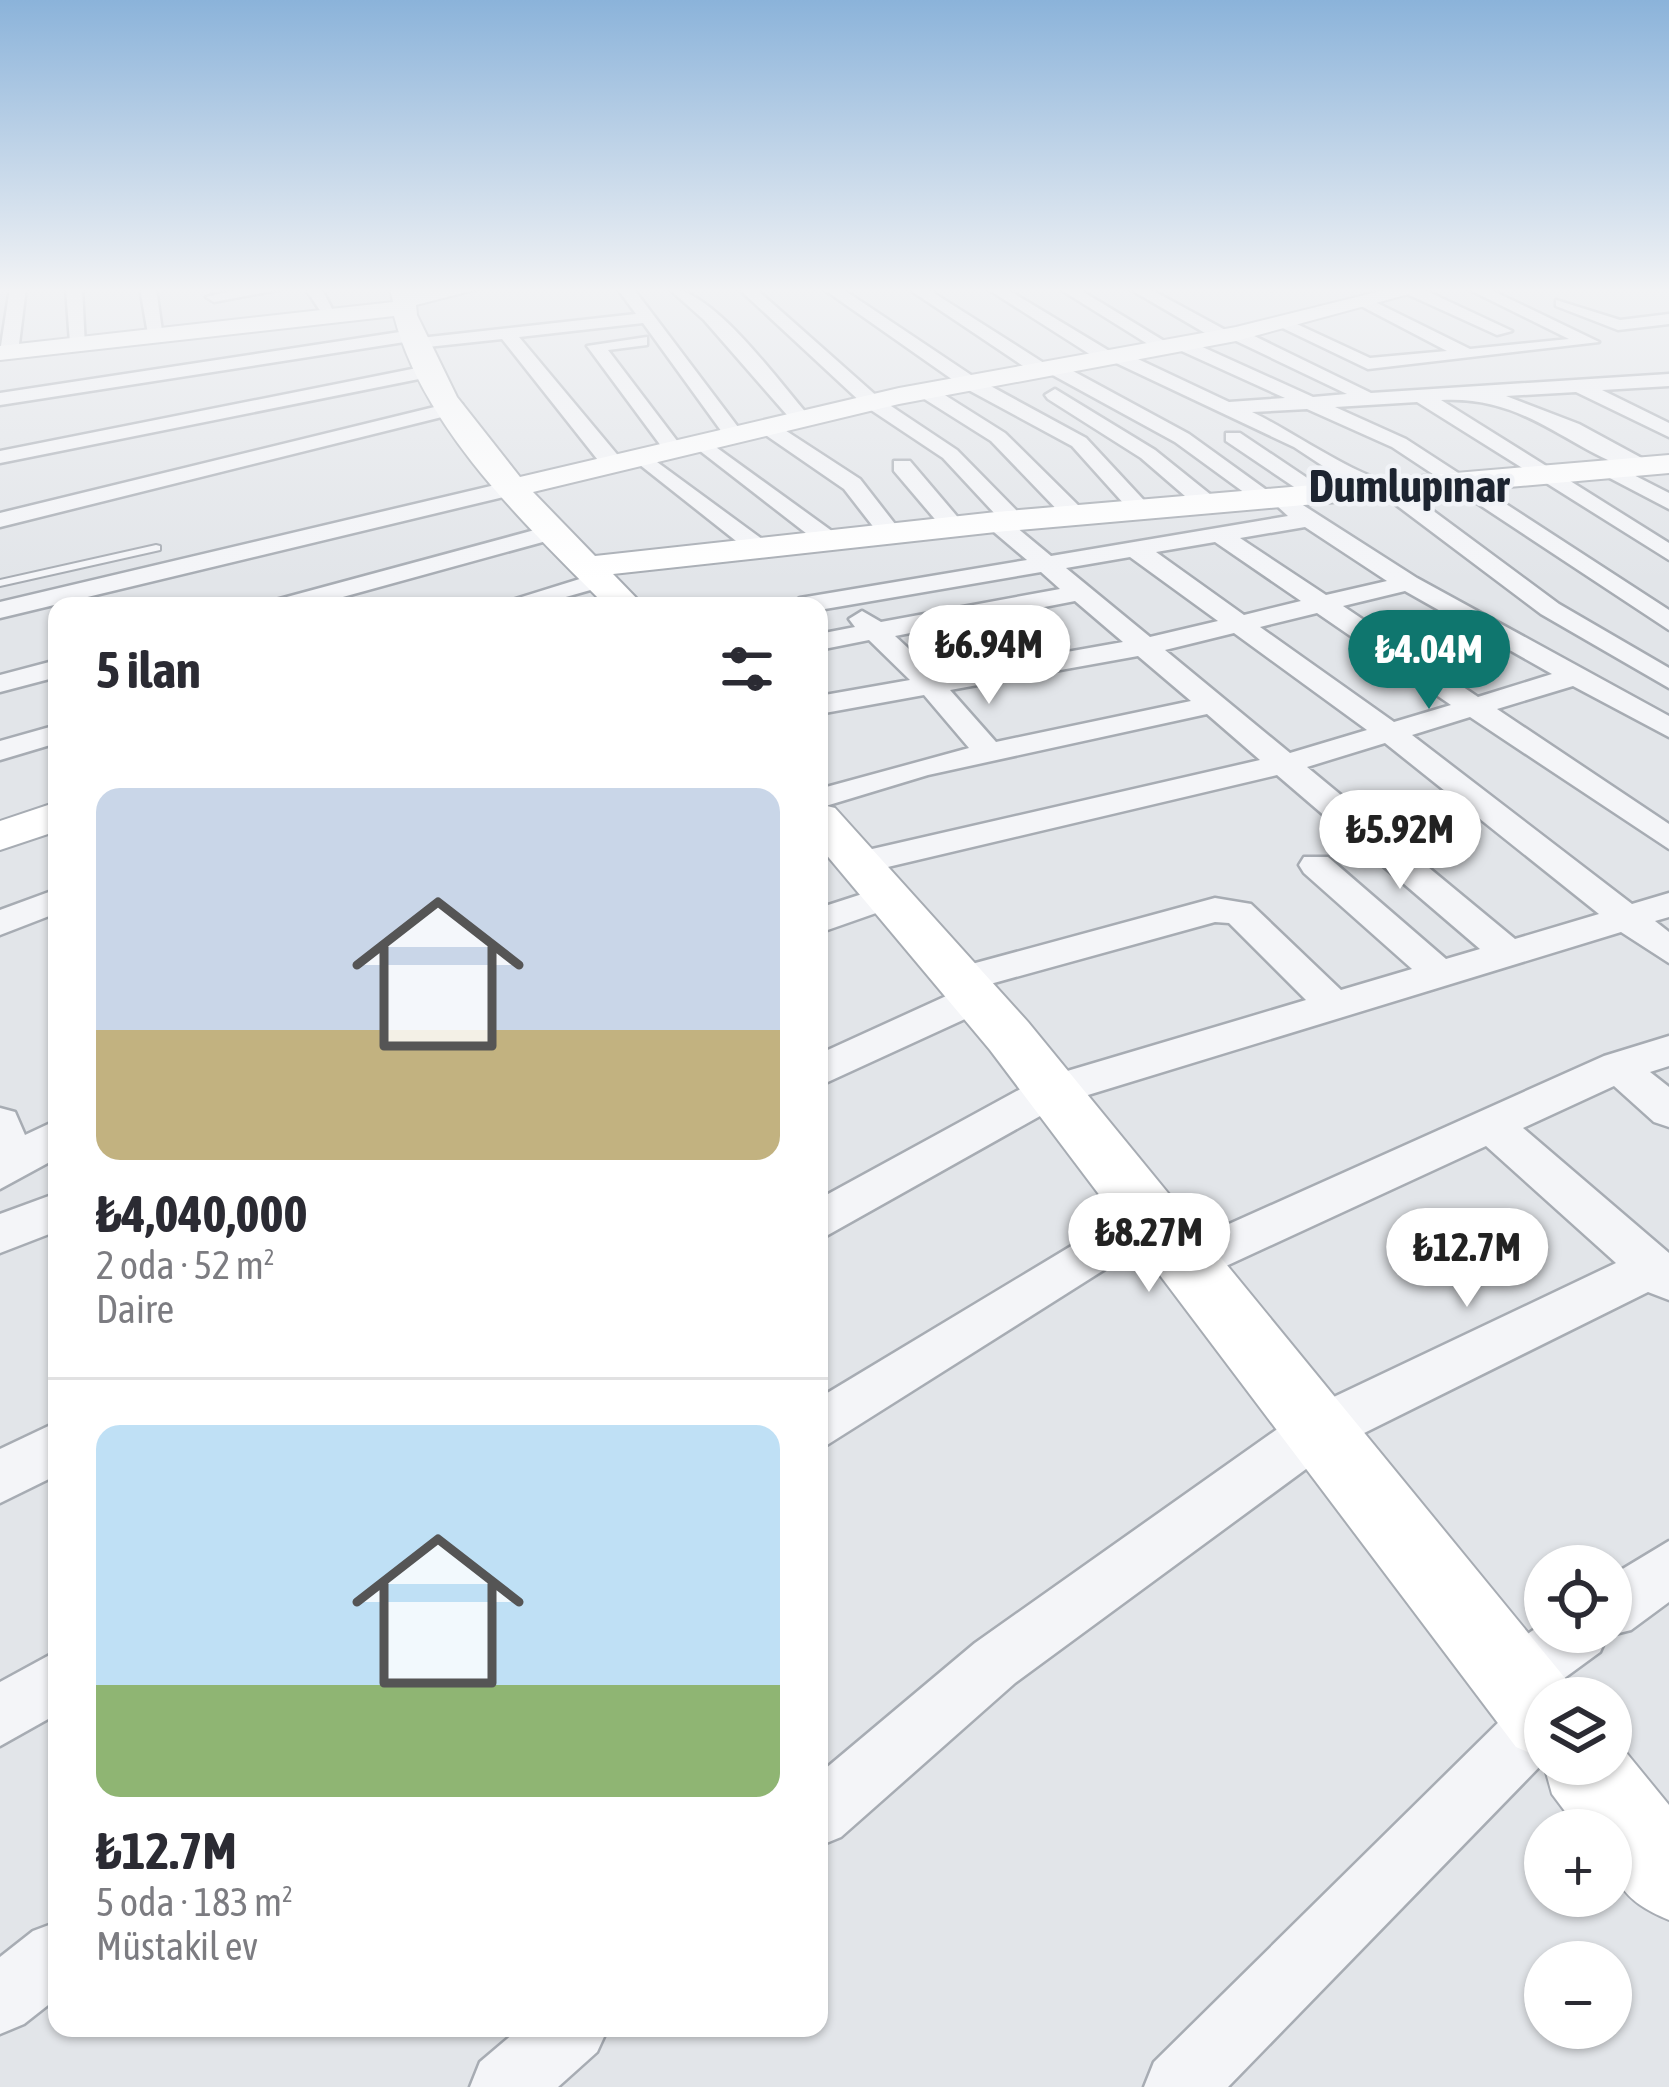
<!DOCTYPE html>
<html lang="tr">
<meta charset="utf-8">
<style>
body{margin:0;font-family:"Asap Condensed",sans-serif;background:#f2f2f3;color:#2b2b33;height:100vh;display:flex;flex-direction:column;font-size:45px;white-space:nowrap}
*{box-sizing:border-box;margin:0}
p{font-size:39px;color:#7c7c81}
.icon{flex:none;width:66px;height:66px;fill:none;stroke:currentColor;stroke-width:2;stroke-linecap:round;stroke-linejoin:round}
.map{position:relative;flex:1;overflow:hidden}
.side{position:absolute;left:48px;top:597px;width:780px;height:1440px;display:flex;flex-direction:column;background:#fff;border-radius:24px;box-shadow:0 3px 9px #0004}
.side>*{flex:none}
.controls{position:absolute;left:1524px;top:1545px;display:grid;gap:24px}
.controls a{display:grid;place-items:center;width:108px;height:108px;border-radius:50%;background:#fff;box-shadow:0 3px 9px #0004;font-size:60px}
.price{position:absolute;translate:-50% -102px;padding:0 27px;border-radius:42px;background:#fff;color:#222;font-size:39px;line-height:78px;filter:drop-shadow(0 3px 6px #0008)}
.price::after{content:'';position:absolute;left:50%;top:72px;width:36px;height:27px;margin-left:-18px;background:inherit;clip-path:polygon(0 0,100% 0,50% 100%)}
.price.selected{background:#0f766e;color:#fff}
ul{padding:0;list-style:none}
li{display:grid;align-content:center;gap:24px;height:636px;padding:0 48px}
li+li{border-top:3px solid #e1e1e2}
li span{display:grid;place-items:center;height:372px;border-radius:24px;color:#555}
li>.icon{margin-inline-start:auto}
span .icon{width:216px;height:216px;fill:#fffc;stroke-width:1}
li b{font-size:51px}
h2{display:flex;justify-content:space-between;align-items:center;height:144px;padding:0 48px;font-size:51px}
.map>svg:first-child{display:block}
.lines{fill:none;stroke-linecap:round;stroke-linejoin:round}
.lane-casing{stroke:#a7acb3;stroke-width:4}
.street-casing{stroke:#a7acb3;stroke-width:5}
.secondary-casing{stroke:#a7acb3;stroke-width:4}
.lane{fill:#f4f5f8;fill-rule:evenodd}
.street{fill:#f4f5f8;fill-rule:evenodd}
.secondary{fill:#fff;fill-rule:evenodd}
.labels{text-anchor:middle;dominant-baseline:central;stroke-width:9;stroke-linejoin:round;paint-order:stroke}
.far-district-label{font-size:45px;font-weight:bold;fill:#1d2430;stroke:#f1f3f7}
</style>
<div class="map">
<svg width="1669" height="2087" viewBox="0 0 1669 2087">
<rect width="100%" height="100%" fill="#e2e5e9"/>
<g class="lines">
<g class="lane-casing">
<polygon id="lane" points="156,545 160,546 160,550 0,586 0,580"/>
</g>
<g class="street-casing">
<g id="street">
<polygon points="10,288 26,288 18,352 9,357 0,352"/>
<polygon points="66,288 82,288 85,347 70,343"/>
<polygon points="140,288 156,288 163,338 148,334"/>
<polygon points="245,288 288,288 214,302 206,297"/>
<polygon points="305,288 321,288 337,318 325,318"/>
<polygon points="617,288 633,288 741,431 741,439 727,439 643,323 519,337 621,459 624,464 613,470 605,469 502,339 418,348 411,341 0,405 0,393 413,330 420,338 636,314"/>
<path d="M668,288C712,288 778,381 808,415V423H794L704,320Z"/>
<path d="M738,288H755L879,398L957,450L1022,516L1026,521L1016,527L1051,556L1288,516L1276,505L1295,500L1417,578L1669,716V737L1573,686L1497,709L1669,824V849L1470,717L1412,735L1632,904L1669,893V917L1655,921L1669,932V963L1621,932L1065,1102L819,1240V1199L1037,1080L1306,1000L1229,923L1215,922L983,986L995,998L989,1008L819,1086V1054L955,992L940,980L946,971L1215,898L1251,904L1341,990L1412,969L1304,873L1299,865L1304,857H1328L1446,959L1480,949L1277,775L858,874L846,871L841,863L846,855L1260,760L1207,714L928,775L819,808V789L969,748L924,695L819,714V696L910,680L869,640L819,650V634L855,627L849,619L862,611L881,622L1060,589L1041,572L819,610V606H787L800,598L1027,560L988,527L984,522L996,515L943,458L865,406ZM1305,527L1387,581L1326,595L1240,538ZM1215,542L1301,601L1244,615L1156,552ZM1130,557L1218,621L1150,637L1066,568ZM1405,591L1552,674L1478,697L1343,606ZM1075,601L1123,642L937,675L895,636ZM1317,613L1451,705L1394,722L1260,627ZM1234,633L1367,730L1290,753L1165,650ZM1138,656L1191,701L996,742L950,690ZM1385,743L1599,914L1515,939L1307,767Z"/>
<polygon points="822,288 841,288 974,377 1086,438 1153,510 1134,515 1072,446 963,387"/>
<polygon points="907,288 926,288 1047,365 1060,364 1189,434 1279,499 1260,504 1175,442 1049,373 1035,374"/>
<path d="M986,288H1005L1111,352H1123L1229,402L1285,398L1175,348V340H1187L1313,397L1347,394L1230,338L1217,340L1128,288H1148L1229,332L1242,330L1371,393L1669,374V386L1602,390L1669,423V437L1576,392L1506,396L1579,424L1649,462L1652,467L1641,473C1568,451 1527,395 1441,400L1669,543V560L1417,402L1335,407L1406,439L1669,610V630L1392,447L1307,409L1252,412C1294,432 1357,478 1397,484L1559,604L1669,668V688L1541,614L1383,495H1367L1294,447L1114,362H1102Z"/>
<polygon points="1058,288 1077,288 1174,347 1159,351"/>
<polygon points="1407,288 1420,288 1512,331 1497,335 1407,294"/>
<polygon points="1466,288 1487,288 1599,342 1368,369 1272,323 1286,319 1370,358 1447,351 1361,306 1367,298 1470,349 1569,339"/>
<polygon points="1556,300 1620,320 1669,314 1669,324 1618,330 1556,306"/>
<polygon points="647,337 647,345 608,350 681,446 681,454 667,454 587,346"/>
<polygon points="432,365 439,367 439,375 0,463 0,451"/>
<polygon points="918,387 932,387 1005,433 1084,511 1084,521 1068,521 991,441 918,395"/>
<polygon points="1055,389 1155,450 1216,499 1216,509 1200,509 1141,458 1048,399 1045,395"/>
<polygon points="455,402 462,404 462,412 0,527 0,513"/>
<polygon points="760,423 774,423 860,479 902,533 898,538 882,538 844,489 760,431"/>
<polygon points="1226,433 1240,433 1331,494 1312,499 1226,441"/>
<polygon points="702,437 836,534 836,544 820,544 695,447 692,443"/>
<polygon points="642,451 766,542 766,552 750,552 635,461 631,457"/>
<polygon points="894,461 910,461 961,521 961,531 945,531 894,471"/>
<polygon points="1612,464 1669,493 1669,509 1604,475 1604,465"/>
<polygon points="512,481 520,483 520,493 0,618 0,602"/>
<polygon points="553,525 561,527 561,537 310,606 268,606 272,601"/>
<polygon points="599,573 608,575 608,585 534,606 493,606"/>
<polygon points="57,660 57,677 0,692 0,675"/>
<polygon points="57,725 57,743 0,760 0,741"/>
<polygon points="887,886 899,889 904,897 899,905 819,933 819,908"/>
<polygon points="57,889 57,913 0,935 0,910"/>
<polygon points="1669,1036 1669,1066 1650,1072 1669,1087 1669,1127 1654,1122 1614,1086 1523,1128 1669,1253 1669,1300 1648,1292 1336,1447 1015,1683 841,1837 819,1846 819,1774 975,1643 1300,1413 1616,1263 1486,1146 1187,1284 1171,1278 1164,1264 1171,1250 1604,1056"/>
<polygon points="0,1108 15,1112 25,1135 57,1120 57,1158 0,1189"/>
<polygon points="57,1193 57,1231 0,1253 0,1214"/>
<polygon points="1151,1198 1167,1204 1173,1217 1167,1230 819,1450 819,1398"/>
<polygon points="57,1422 57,1475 0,1503 0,1449"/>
<polygon points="1669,1541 1669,1602 1631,1630 1607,1636 1600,1652 1548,1690 1567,1698 1545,1698 1545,1761 1228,2087 1144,2087 1154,2062 1513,1708 1493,1700 1485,1679 1493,1658 1545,1622 1545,1632 1611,1632 1611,1576"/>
<polygon points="57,1651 57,1714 0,1746 0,1682"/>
<polygon points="57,1922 57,1998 24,2024 0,2034 0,1957 33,1931"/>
<polygon points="520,2028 608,2028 597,2052 558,2087 470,2087 480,2062"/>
</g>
</g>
<g class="secondary-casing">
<g id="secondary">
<path d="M390,288H482L416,305L417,315L457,397L520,477L899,388L1236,327L1393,288H1431L1236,341L899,404L533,492L595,556L996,512L1669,455V473L996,532L613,574L644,606H606C527,526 423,429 394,316L0,360V346L393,302Z"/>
<polygon points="57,802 57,831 0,850 0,821"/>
<path d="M819,804L835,808L1028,1022L1574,1689L1578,1698H1545V1764H1611V1734L1669,1805V1920C1620,1899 1611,1881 1611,1830H1579L1552,1794L1542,1758L1516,1747L990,1050L819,846Z"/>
</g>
</g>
<use href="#lane" class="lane"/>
<use href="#street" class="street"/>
<use href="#secondary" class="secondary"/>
</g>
<linearGradient id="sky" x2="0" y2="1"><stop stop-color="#8bb3da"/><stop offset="0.5" stop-color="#f2f3f5"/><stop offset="1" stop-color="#f2f3f5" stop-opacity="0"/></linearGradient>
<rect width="1669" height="580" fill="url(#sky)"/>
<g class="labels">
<g class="far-district-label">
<text x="1409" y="486">Dumlupınar</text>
</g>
</g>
</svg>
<div class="controls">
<a><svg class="icon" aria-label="locate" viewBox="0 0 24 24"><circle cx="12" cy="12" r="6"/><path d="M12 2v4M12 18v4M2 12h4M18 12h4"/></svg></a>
<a><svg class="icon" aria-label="layers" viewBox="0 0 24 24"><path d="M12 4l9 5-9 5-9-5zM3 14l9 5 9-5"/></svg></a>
<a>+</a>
<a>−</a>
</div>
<b class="price" style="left:989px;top:707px">₺6.94M</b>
<b class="price selected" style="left:1429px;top:712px">₺4.04M</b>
<b class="price" style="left:1400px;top:892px">₺5.92M</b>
<b class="price" style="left:1149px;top:1295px">₺8.27M</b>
<b class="price" style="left:1467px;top:1310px">₺12.7M</b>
<section class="side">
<h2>5 ilan<svg class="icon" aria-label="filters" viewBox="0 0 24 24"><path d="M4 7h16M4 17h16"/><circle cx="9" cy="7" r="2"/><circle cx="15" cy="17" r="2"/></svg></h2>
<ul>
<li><span style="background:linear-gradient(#c9d6e8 65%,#c2b280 0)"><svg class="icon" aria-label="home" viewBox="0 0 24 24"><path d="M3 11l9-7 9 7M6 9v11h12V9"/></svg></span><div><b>₺4,040,000</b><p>2 oda · 52 m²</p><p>Daire</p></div></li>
<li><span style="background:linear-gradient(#bfe0f5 70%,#8fb573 0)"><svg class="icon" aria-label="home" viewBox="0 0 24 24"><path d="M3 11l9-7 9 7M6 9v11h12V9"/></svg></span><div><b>₺12.7M</b><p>5 oda · 183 m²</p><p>Müstakil ev</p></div></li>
</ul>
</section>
</div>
